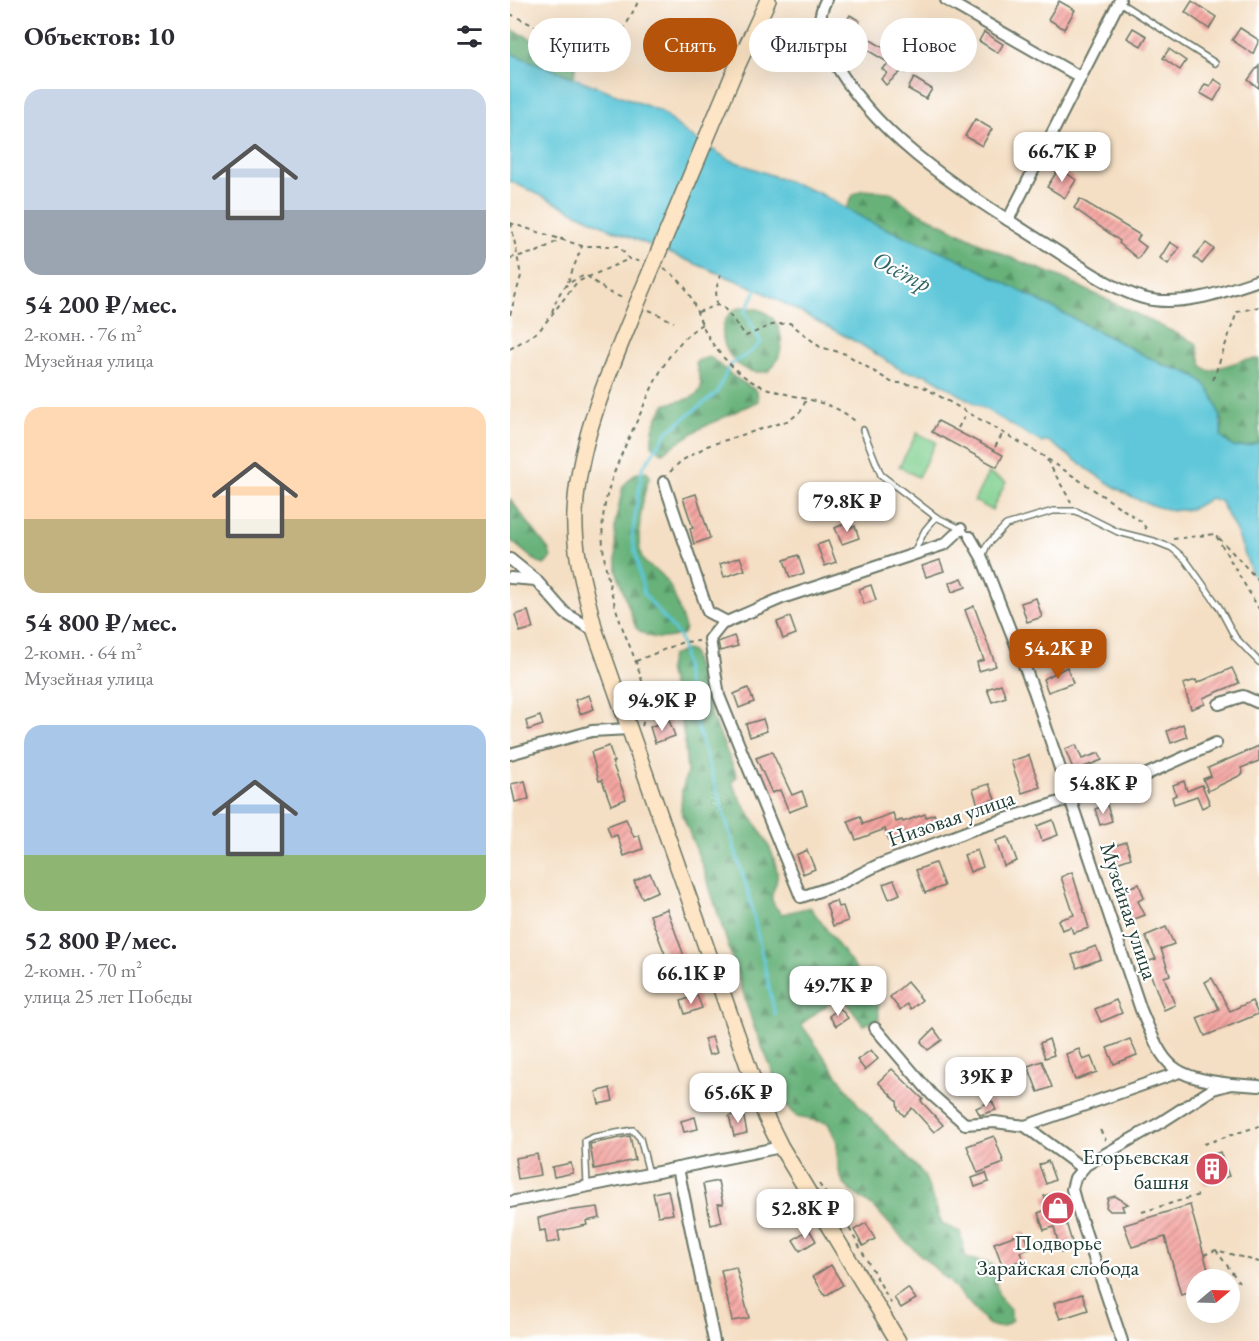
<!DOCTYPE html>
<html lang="ru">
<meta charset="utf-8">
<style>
body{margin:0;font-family:"EB Garamond",serif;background:#f2f2f3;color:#2b2b33;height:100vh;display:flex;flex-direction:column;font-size:22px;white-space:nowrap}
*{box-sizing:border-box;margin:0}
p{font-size:20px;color:#7c7c81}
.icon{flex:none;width:33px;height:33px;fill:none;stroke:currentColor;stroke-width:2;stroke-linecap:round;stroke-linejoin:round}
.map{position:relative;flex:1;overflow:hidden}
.details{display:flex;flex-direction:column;background:#fff;width:510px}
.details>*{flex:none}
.banner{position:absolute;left:18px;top:18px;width:570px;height:54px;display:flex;gap:12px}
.needle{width:39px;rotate:71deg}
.controls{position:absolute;left:676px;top:1269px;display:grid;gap:12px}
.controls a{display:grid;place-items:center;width:54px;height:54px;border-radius:50%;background:#fff;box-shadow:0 6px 24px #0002;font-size:30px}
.price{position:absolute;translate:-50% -51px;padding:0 14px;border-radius:12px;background:#fff;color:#222;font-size:20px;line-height:39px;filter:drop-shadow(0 2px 3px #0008)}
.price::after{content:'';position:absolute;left:50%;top:36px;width:18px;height:14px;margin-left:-9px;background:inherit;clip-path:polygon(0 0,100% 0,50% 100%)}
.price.on{background:#b45309;color:#fff}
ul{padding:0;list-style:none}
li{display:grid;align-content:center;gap:12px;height:318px;padding:0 24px}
li span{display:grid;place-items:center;height:186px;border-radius:18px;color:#555}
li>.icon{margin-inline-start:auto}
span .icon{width:108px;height:108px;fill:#fffc;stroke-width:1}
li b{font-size:26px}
h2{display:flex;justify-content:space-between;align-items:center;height:72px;padding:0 24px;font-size:26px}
.pill{padding:0 21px;border-radius:27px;background:#fff;box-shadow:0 6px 24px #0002;font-size:21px;line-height:54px}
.pill.on{background:#b45309;color:#fff}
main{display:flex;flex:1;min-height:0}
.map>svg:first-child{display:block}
.green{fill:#80d090;stroke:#508662;stroke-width:1.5}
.forest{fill:url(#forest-firs);stroke:#447857;stroke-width:1.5}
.water{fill:#5ec7d9;stroke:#3e8286;stroke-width:1.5}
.pier{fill:#f4dfc4}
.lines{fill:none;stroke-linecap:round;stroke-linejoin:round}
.stream{stroke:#5ec7d9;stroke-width:3}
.building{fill:url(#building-hatch)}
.service-casing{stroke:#6a7666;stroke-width:8}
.minor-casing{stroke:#6a7666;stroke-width:14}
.secondary-casing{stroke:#6a7666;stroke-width:18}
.path{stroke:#6a7666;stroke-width:2;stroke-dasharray:4.5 4.5;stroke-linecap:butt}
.service{stroke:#fff;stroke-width:5}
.minor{stroke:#fff;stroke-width:10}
.secondary{stroke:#fde5c5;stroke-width:15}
.secondary-bridge-casing{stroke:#6a7666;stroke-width:18;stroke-linecap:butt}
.secondary-bridge{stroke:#fde5c5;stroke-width:15}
.labels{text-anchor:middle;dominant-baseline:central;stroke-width:4.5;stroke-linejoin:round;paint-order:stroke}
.street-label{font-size:22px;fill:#1f3d34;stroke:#fff}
.poi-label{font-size:22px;fill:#1f3d34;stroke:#fff;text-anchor:end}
.water-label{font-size:24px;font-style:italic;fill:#326666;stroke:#fff}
</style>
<main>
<section class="details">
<h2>Объектов: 10<svg class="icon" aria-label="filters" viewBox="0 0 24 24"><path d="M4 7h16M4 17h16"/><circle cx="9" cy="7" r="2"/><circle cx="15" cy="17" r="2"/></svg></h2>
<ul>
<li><span style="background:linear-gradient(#c9d6e8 65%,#9aa5b1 0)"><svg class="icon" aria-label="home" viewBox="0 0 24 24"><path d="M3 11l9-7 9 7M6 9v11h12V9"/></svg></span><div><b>54 200 ₽/мес.</b><p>2-комн. · 76 m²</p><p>Музейная улица</p></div></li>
<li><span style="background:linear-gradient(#ffd9b3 60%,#c2b280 0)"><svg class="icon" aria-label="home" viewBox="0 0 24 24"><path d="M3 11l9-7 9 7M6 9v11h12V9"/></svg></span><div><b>54 800 ₽/мес.</b><p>2-комн. · 64 m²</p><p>Музейная улица</p></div></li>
<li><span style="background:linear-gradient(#a9c7e8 70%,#8fb573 0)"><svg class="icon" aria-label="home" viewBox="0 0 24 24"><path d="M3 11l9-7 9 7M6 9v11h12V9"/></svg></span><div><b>52 800 ₽/мес.</b><p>2-комн. · 70 m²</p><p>улица 25 лет Победы</p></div></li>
</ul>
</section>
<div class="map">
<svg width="749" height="1341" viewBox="0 0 749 1341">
<defs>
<pattern id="forest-firs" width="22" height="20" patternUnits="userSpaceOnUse" patternTransform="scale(1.5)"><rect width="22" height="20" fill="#68b27a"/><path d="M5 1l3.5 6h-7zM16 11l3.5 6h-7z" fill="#559265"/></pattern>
<pattern id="building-hatch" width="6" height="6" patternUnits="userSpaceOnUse" patternTransform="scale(1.5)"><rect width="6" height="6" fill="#f5a5a1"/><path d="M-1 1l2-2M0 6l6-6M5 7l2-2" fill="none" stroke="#c68884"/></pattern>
</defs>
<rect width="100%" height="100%" fill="#fff"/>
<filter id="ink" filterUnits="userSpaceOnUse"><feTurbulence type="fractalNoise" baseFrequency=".0167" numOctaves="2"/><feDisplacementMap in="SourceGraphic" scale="12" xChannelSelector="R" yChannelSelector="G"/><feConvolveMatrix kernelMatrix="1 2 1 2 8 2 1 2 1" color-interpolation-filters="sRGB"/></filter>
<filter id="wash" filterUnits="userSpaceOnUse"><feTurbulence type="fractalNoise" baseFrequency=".008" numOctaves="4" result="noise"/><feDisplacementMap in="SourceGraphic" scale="24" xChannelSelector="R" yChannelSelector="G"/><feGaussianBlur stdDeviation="1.35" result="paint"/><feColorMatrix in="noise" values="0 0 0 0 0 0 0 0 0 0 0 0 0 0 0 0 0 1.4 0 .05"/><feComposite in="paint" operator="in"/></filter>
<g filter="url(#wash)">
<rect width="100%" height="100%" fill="#f4dfc4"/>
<g class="green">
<polygon points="407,433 426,442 408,477 389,467"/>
<polygon points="478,473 496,482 482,510 464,501"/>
</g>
<g class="forest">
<polygon points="0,29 66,59 64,78 0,53"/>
<polygon points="352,190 380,192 404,210 494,255 550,277 686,343 692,366 699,371 734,360 749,359 749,442 738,446 722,447 711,437 713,422 685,375 651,364 445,257 360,222 336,209 343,195"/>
<path d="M231,307C237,308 244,308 250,310C276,320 278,357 257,372C249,372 240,373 233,368C211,354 202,318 231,307Z"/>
<path d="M200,357L224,377L247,391L248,401L189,429L152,453L142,445C141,429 146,419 155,405C165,400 191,401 191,385C191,378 186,370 186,361Z"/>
<path d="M136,471L140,476C132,493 125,541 132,558C136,567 144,568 150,573C164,586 169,611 175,628L173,634C154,640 141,641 126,628L106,570L105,524L113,486L125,474Z"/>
<polygon points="0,499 39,550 41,558 34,565 23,559 0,540"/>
<path d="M176,650L182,652L202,716L227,776L222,782C233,813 263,837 267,873C269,892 251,894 272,914L300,907L368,999L369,1019L354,1025L331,995L291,1024L349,1106L414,1175L432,1224L450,1232L456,1258L482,1264L489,1297L500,1309L502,1320C494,1328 489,1329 478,1324L440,1282L393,1239L365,1208L342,1192L333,1183L328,1168L327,1142L318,1123L287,1117L276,1104L244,1027L194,870L171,811L172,791L177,772L174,735L158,669L161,656Z"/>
</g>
<path class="water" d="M0,53L150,111L180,136L218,159L309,193L360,222L445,257L651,364C661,368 673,370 683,375C703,384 713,417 711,437L723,447L738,446L749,442V580L742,574L727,533L710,501L700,498C695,501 687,507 680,509C635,519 574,465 538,441L531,443L417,375L393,371L350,344L247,289L105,231L0,181Z"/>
<polygon class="pier" points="458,400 531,443 529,445 456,403"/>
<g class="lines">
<polyline class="stream" points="248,287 235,312 251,342 242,351 219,366 207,393 158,431 132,469 122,537 134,594 169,636 172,646 180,704 239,895 265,1015"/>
</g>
<g id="blocks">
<g class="building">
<polygon points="549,1 565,10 554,29 538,19"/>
<polygon points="682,1 706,17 699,29 675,12"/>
<polygon points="340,15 350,21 343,34 332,28"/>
<polygon points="623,28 637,36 631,46 617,38"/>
<polygon points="730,28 749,40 743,54 722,40"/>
<polygon points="474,32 493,44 488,53 469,41"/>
<polygon points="354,36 379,51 397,71 396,73 392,71 376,85 371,79 377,73 372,69 379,63 349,45"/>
<polygon points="659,49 676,61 670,70 653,58"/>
<polygon points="749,65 749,88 738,80"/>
<polygon points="404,78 422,89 416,99 398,89"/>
<polygon points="704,79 713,85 704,101 690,93 695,84 700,86"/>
<polygon points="465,119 482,129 472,146 455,136"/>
<polygon points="549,168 566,180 555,198 537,187"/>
<polygon points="570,199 630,235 627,240 636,247 628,259 609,243 610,241 564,208"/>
<polygon points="660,242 669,248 658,264 650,258"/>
<polygon points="696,243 704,249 692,264 684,257"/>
<polygon points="428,421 493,455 487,467 422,432"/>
<polygon points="186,494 200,538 184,544 180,529 183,528 173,498"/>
<polygon points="336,523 339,528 345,526 349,538 332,544 325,528"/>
<polygon points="318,541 326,562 315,566 307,545"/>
<polygon points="288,555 294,573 280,578 274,560"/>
<polygon points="230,557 235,570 214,577 210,564"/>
<polygon points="430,560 434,571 416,577 412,566"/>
<polygon points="452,578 456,587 442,592 439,583"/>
<polygon points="361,585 366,600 354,604 349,589"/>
<polygon points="526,598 532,617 517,622 511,603"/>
<polygon points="464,606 486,666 469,671 467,662 474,660 455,610"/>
<polygon points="18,611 23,628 10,632 5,615"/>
<polygon points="280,617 286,634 273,639 267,622"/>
<polygon points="224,636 228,646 210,651 208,642"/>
<polygon points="525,637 529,651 521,653 516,640"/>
<polygon points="557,667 563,683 538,692 533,679"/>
<polygon points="722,668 729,683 693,698 695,704 681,709 673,684 686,680 687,683"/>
<polygon points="491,684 496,697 482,702 477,689"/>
<polygon points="238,688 244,702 229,708 224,694"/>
<polygon points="79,695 84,709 70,714 65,700"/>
<polygon points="30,716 33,725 18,730 16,721"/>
<polygon points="253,719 257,731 240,737 236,724"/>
<polygon points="159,720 165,736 145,743 140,727"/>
<polygon points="673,724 677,737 661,743 657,731"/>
<polygon points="566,745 572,759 589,753 592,760 564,771 555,749"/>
<polygon points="99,746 104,762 102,762 116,799 101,805 92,780 89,781 81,752"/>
<polygon points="749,746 749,761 731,768 733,774 698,791 693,779 701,776 698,768"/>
<polygon points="262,752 282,795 292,791 297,805 279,812 270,790 262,793 246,758"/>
<polygon points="519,755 530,787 512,793 501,761"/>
<polygon points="15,781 19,799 5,802 1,784"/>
<polygon points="674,781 677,791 692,785 700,804 692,808 687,796 664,804 662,797 666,795 663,785"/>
<polygon points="479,784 485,799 468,805 463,789"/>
<polygon points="597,805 602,821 590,825 585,809"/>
<polygon points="383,813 386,822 392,820 393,822 415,814 416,817 424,814 428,824 379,840 375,829 346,840 338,821 350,816 353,824"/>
<polygon points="116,819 124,837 129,835 133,849 114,856 107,835 101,837 97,826"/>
<polygon points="543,820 548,835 532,841 527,826"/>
<polygon points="498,837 507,861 494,866 486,841"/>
<polygon points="616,842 621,858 601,865 595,849"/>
<polygon points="297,850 305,869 293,874 286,855"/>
<polygon points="467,850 473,867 460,872 454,855"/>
<polygon points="425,863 434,886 415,893 406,870"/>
<polygon points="562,872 579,928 563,933 561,927 552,930 548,920 564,915 551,877"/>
<polygon points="140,873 148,891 132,898 124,881"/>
<polygon points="384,880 390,894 379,899 373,884"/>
<polygon points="629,884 634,898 628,901 635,915 622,920 612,890"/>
<polygon points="326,901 328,907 333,906 338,921 323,926 316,904"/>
<polygon points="157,909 174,956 158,962 140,915"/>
<polygon points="656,927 664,944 651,949 660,975 654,977 665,1005 654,1010 636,962 646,959 635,936"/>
<polygon points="586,946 591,959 567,968 562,955"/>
<polygon points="702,978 720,1011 742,1001 748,1014 695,1036 687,1018 709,1009 695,982"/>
<polygon points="397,982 412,1000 401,1009 397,1004 390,1010 380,997"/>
<polygon points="187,995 192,1008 175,1014 171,1001"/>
<polygon points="606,1000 612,1013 591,1022 585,1009"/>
<polygon points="330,1008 338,1018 326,1026 319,1016"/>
<polygon points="424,1029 432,1040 418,1050 411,1042"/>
<polygon points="202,1037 207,1053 199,1055 194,1039"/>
<polygon points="539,1039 544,1055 535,1058 530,1043"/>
<polygon points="620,1039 627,1055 604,1064 597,1048"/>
<polygon points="569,1049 573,1060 581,1057 587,1072 565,1080 556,1054"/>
<polygon points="361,1050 368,1059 355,1070 347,1060"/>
<polygon points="532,1061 542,1087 528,1092 518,1066"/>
<polygon points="382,1069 413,1099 411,1101 433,1125 424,1132 402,1108 394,1116 388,1109 387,1101 368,1082"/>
<polygon points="100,1088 103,1101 89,1104 86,1092"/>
<polygon points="482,1101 486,1110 470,1115 466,1108"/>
<polygon points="233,1113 237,1133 224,1136 219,1116"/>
<polygon points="185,1117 188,1129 174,1132 171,1121"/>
<polygon points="120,1136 125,1160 84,1169 80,1144"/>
<polygon points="484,1136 494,1163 468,1173 457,1146"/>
<polygon points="710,1152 719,1176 694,1185 686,1161"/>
<polygon points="27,1154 31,1175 8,1179 5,1158"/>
<polygon points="538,1161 545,1180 536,1184 529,1165"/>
<polygon points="61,1163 63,1173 44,1177 42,1167"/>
<polygon points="476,1173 479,1182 465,1187 462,1178"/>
<polygon points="208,1181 213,1204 208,1204 212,1222 201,1225 193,1184"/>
<polygon points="158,1190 163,1214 148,1216 143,1193"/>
<polygon points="547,1192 564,1249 551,1253 544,1227 534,1230 528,1213 538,1209 534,1196"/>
<polygon points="605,1196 618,1204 612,1206 614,1211 600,1211 596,1207 598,1198"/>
<polygon points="680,1205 701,1280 687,1280 687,1291 671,1295 655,1237 622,1247 614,1225"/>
<polygon points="88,1207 90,1218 76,1221 77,1225 48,1231 50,1241 37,1243 35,1230 30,1231 28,1218 55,1211"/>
<polygon points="356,1223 365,1239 353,1246 344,1230"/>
<polygon points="299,1229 306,1241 290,1251 283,1240"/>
<polygon points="514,1232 520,1249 510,1252 513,1260 493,1267 484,1243"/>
<polygon points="321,1265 333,1285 315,1296 303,1276"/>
<polygon points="226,1267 239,1318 222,1321 211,1270"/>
<polygon points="398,1288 406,1299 391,1308 384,1298"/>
<polygon points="572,1294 578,1310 550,1319 544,1303"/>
</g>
</g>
</g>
<g filter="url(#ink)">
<use href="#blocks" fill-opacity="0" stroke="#6a7666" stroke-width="1.5"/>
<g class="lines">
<g class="service-casing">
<g id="service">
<polyline points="609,2 705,63"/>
<polyline points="353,430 371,475 426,517 451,529 460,537"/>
<polyline points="403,554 415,530 426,517"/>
<polyline points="472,557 477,545 496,525 543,511 566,511 608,532 644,541 662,548 675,559 709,607 725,637 749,662"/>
<polyline points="77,1185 75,1141 84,1137 123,1130 130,1138 139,1173"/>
</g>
</g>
<g class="minor-casing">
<g id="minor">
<path d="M316,0C313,6 310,15 310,22C309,34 316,46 321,56C366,140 456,193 534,243C563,261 601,289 633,298C670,308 714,292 749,280"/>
<polyline points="436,0 570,77"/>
<polyline points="498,220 610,0"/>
<polyline points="154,482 198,612 217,622"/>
<polyline points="451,529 435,544 272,598 212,624 200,639 209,696 291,897 330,884 368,865 464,829 635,775 706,743"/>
<path d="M460,537L472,558L524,691L631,1010C655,1066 657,1076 721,1084"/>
<polyline points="0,559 26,580"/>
<polyline points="0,578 26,580 55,613 85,631"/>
<polyline points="709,704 733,696 749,703"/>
<polyline points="0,754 82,731 119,729"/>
<polyline points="365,1028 422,1095 455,1124 485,1122 515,1126 572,1168"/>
<polyline points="515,1126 667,1073"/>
<polyline points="168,1168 204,1341"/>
<polyline points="0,1202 271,1147"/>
<polyline points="612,1341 566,1204 562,1189 565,1178 576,1165 653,1121 703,1089 721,1084 749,1086"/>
</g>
</g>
<g class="secondary-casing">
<g id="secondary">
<polyline points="223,75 258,0"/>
<path d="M131,294C103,364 68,437 65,513C63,552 76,593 85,631L256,1117L271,1147L388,1341"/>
</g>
</g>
<g class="path">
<polyline points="0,14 88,57 108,41 129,0"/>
<polyline points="0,223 72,246 109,246 119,259 132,262"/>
<polyline points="0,258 27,252 53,238"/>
<path d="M154,269C185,287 182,309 198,336C206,351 218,363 231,374C265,402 316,392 347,423"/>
<polyline points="77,276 98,292 115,299"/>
<polyline points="58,282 72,246"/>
<polyline points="207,305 206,290 211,273"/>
<polyline points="139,310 164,322"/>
<path d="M42,312C49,292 53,284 73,276"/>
<polyline points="188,312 207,305 214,308 236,336 262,325 280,323 310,347 336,354 381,382 412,386 530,454 632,522 638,532"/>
<polyline points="0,315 11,276 1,223"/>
<polyline points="0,349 29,331 67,282 119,259"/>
<polyline points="703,380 727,312 749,307"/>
<polyline points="448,428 457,412"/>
<polyline points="485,447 493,433"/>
<polyline points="537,460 561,502"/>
<polyline points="160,472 171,461 197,446 280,420 291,411 296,400"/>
<polyline points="709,538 749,581"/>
<polyline points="663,539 705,534 749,609"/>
<polyline points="126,661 173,642 189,641"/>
<path d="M132,726C144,690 120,652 109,618C99,587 90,551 93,519C96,482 116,445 131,412C146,378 160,345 192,324"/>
<polyline points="590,1130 596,1140"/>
<polyline points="694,1144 749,1126"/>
<polyline points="309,1184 334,1219 382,1305"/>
<polyline points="632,1212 692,1194"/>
<polyline points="706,1250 729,1282"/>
<polyline points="694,1255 706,1250 749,1262"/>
</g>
<use href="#service" class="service"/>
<use href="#minor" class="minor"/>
<use href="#secondary" class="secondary"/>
<g class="secondary-bridge-casing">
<polyline id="secondary-bridge" points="131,294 223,75"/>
</g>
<use href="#secondary-bridge" class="secondary-bridge"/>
</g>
</g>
<defs>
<g id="building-disc" transform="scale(1.725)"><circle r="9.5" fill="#d1495b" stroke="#fff"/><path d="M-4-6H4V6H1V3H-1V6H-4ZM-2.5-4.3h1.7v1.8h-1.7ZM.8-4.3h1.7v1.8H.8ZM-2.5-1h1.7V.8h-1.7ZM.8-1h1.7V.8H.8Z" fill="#fff"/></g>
<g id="shop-disc" transform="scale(1.725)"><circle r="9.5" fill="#d1495b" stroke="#fff"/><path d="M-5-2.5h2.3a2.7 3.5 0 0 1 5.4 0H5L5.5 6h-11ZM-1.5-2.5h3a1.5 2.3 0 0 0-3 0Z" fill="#fff"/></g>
</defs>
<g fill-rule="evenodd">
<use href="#building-disc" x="702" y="1169"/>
<use href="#shop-disc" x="548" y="1208"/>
</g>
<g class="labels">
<g class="street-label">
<text transform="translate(441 818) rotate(-19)">Низовая улица</text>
<text transform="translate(619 911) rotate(72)">Музейная улица</text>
</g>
<g class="poi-label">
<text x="679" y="1156">Егорьевская<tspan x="679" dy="25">башня</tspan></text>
<text x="548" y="1242" text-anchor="middle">Подворье<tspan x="548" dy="25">Зарайская слобода</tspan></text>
</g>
<g class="water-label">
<text transform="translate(392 271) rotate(27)">Осётр</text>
</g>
</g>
</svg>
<div class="controls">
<a><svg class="needle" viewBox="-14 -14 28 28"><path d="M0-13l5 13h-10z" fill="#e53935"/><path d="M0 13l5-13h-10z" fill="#7c7c81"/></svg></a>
</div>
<b class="price" style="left:552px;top:183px">66.7K ₽</b>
<b class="price" style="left:337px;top:533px">79.8K ₽</b>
<b class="price on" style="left:548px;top:680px">54.2K ₽</b>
<b class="price" style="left:152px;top:732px">94.9K ₽</b>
<b class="price" style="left:593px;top:815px">54.8K ₽</b>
<b class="price" style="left:181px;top:1005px">66.1K ₽</b>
<b class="price" style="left:328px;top:1017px">49.7K ₽</b>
<b class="price" style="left:476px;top:1108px">39K ₽</b>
<b class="price" style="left:228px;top:1124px">65.6K ₽</b>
<b class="price" style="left:295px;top:1240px">52.8K ₽</b>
<div class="banner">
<a class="pill">Купить</a>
<a class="pill on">Снять</a>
<a class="pill">Фильтры</a>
<a class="pill">Новое</a>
</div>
</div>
</main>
